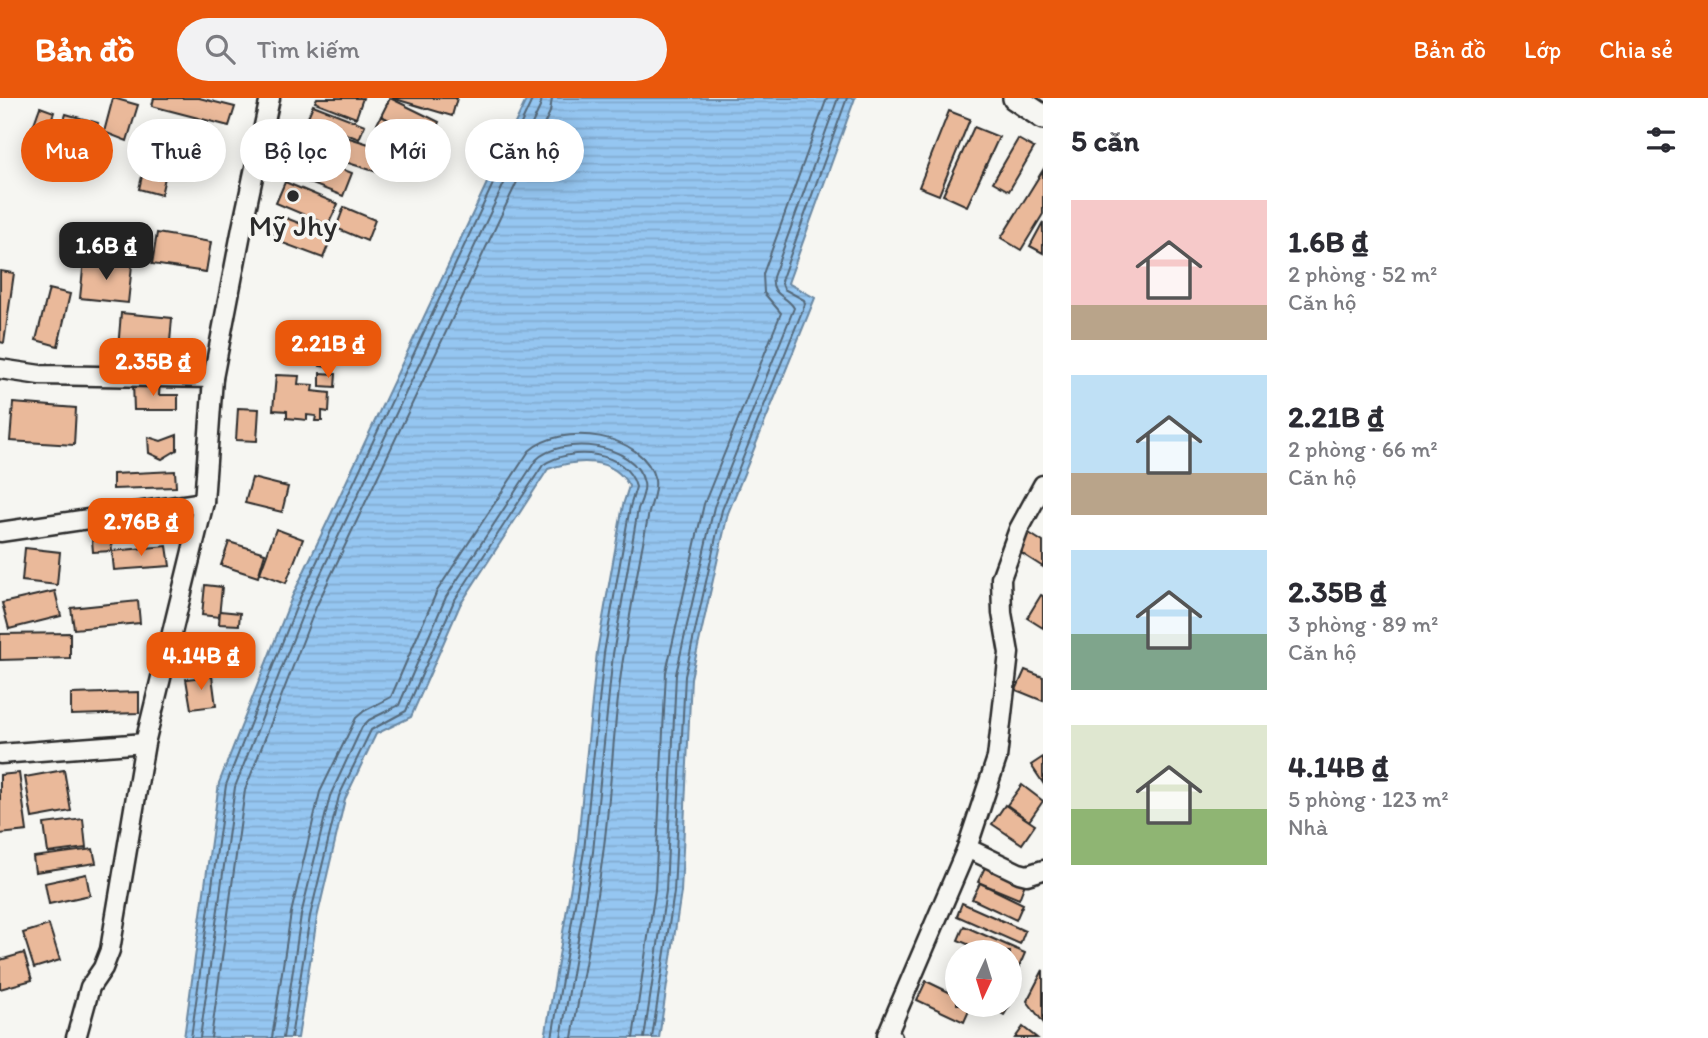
<!DOCTYPE html>
<html lang="vi">
<meta charset="utf-8">
<style>
body{margin:0;font-family:Itim,sans-serif;background:#f2f2f3;color:#2b2b33;height:100vh;display:flex;flex-direction:column;font-size:26px;white-space:nowrap}
*{box-sizing:border-box;margin:0}
p{font-size:23px;color:#7c7c81}
.icon{flex:none;width:38px;height:38px;fill:none;stroke:currentColor;stroke-width:2;stroke-linecap:round;stroke-linejoin:round}
.map{position:relative;flex:1;overflow:hidden}
.sheet{display:flex;flex-direction:column;background:#fff;width:665px}
.sheet>*{flex:none}
.hud{position:absolute;left:21px;top:21px;width:665px;height:63px;display:flex;gap:14px}
.needle{width:46px;rotate:184deg}
.buttons{position:absolute;left:945px;top:842px;display:grid;gap:14px}
.buttons a{display:grid;place-items:center;width:77px;height:77px;border-radius:50%;background:#fff;box-shadow:0 4px 18px #0003;font-size:35px}
.price{position:absolute;translate:-50% -60px;padding:0 16px;border-radius:14px;background:#ea580c;color:#fff;font-size:23px;line-height:46px;filter:drop-shadow(0 2px 4px #0008)}
.price::after{content:'';position:absolute;left:50%;top:42px;width:21px;height:16px;margin-left:-10px;background:inherit;clip-path:polygon(0 0,100% 0,50% 100%)}
.price.active{background:#222;color:#fff}
ul{padding:0;list-style:none}
li{display:flex;align-items:center;gap:21px;height:175px;padding:0 28px}
li span{display:grid;place-items:center;flex:none;width:196px;height:140px;border-radius:0px;color:#555}
li>.icon{margin-inline-start:auto}
span .icon{width:84px;height:84px;fill:#fffc;stroke-width:1}
li b{font-size:30px}
h2{display:flex;justify-content:space-between;align-items:center;height:84px;padding:0 28px;font-size:30px}
.pill{padding:0 24px;border-radius:32px;background:#fff;box-shadow:0 4px 18px #0003;font-size:24px;line-height:63px}
.pill.active{background:#ea580c;color:#fff}
header{display:flex;align-items:center;gap:42px;box-sizing:border-box;height:98px;padding:0 35px;background:#ea580c;color:#fff}
header strong{font-size:33px}
nav{display:flex;gap:38px;margin-inline-start:auto;font-size:24px}
.search{width:490px;height:63px;background:#f2f2f3;display:flex;align-items:center;gap:18px;box-sizing:border-box;padding:0 24px;border-radius:38px;color:#7c7c81;font-size:26px}
main{display:flex;flex:1;min-height:0}
.map>svg:first-child{display:block}
.water{fill:url(#water-rules);stroke:#6b88a2;stroke-width:2}
.lines{fill:none;stroke-linecap:round;stroke-linejoin:round}
.shore{stroke:#55697a;stroke-width:2}
.building{fill:#eab99a;stroke:#2b2b2b;stroke-width:2}
.minor-casing{stroke:#2b2b2b;stroke-width:23}
.tertiary-casing{stroke:#2b2b2b;stroke-width:28}
.minor{stroke:#f6f6f2;stroke-width:18}
.tertiary{stroke:#f6f6f2;stroke-width:23}
.poi-dot{fill:#2b2b2b;stroke:#f6f6f2;stroke-width:2.5}
.labels{text-anchor:middle;dominant-baseline:central;stroke-width:7;stroke-linejoin:round;paint-order:stroke}
.poi-label{font-size:30px;fill:#2b2b2b;stroke:#f6f6f2}
</style>
<header>
<strong>Bản đồ</strong>
<div class="search"><svg class="icon" aria-label="search" viewBox="0 0 24 24"><circle cx="10" cy="10" r="6"/><path d="M15 15l6 6"/></svg>Tìm kiếm</div>
<nav><a>Bản đồ</a><a>Lớp</a><a>Chia sẻ</a></nav>
</header>
<main>
<div class="map">
<svg width="1043" height="940" viewBox="0 0 1043 940">
<defs>
<pattern id="water-rules" width="6" height="5" patternUnits="userSpaceOnUse" patternTransform="scale(1.75)"><rect width="6" height="5" fill="#95c6f1"/><path d="M0 2.5h6" fill="none" stroke="#81aacf"/></pattern>
</defs>
<rect width="100%" height="100%" fill="#f6f6f2"/>
<filter id="ink" filterUnits="userSpaceOnUse"><feTurbulence type="fractalNoise" baseFrequency=".0143" numOctaves="2"/><feDisplacementMap in="SourceGraphic" scale="14" xChannelSelector="R" yChannelSelector="G"/><feConvolveMatrix kernelMatrix="1 2 1 2 8 2 1 2 1" color-interpolation-filters="sRGB"/></filter>
<g filter="url(#ink)">
<path class="water" d="M527,0H855L788,185L815,200L728,415L691,580L681,794L659,940H545L577,752L597,554L623,407L629,388C613,358 577,361 548,371L460,507L411,619L376,636L345,701L317,820L298,940H184L219,685L292,499Z"/>
<g class="lines">
<g class="shore">
<polyline points="191,940 226,687 299,502 533,0"/>
<polyline points="200,940 235,689 307,505 540,9 542,0"/>
<polyline points="211,940 245,692 316,509 550,14 552,0"/>
<path d="M272,940L291,815L320,694L356,620L364,613L391,599L437,493L529,353C561,324 644,334 655,382C657,395 650,407 648,419C639,464 631,509 624,555C613,621 612,690 603,756C595,818 582,879 572,940"/>
<path d="M283,940L301,817L330,698L362,629L369,622L399,607L446,499L536,362C561,337 636,344 644,385C646,393 641,403 638,411L613,556L593,754L561,940"/>
<path d="M291,940L310,818L339,698L371,632L406,613L454,503L543,367C570,348 627,352 636,389L630,409L604,555L584,753L552,940"/>
<polyline points="633,940 655,792 666,574 704,406 781,215 764,195 763,176 827,0"/>
<path d="M644,940L666,793L676,576L714,409L794,210C787,197 770,198 773,179L838,0"/>
<polyline points="652,940 674,794 685,578 722,412 805,206 804,202 784,191 781,183 847,0"/>
</g>
</g>
<g class="building">
<polygon points="113,0 138,7 127,43 104,34"/>
<polygon points="154,0 199,0 235,9 229,28 152,8"/>
<polygon points="317,0 363,0 356,20 315,4"/>
<polygon points="390,0 439,24 430,42 381,18"/>
<polygon points="392,0 457,0 452,18"/>
<polygon points="313,7 365,27 359,41 307,21"/>
<polygon points="40,9 54,14 40,53 26,48"/>
<polygon points="949,13 970,21 939,97 919,89"/>
<polygon points="66,16 98,25 86,64 54,54"/>
<polygon points="381,18 421,38 413,53 373,34"/>
<polygon points="974,29 999,39 967,108 943,97"/>
<polygon points="317,30 385,51 377,74 310,53"/>
<polygon points="1018,41 1034,50 1009,93 993,84"/>
<polygon points="146,61 168,66 161,97 139,91"/>
<polygon points="316,61 352,75 343,98 307,84"/>
<polygon points="1043,72 1043,116 1021,152 1001,140"/>
<polygon points="285,84 338,106 328,127 276,105"/>
<polygon points="344,109 375,122 367,143 336,130"/>
<polygon points="281,118 332,138 323,160 272,141"/>
<polygon points="1043,124 1043,155 1030,148"/>
<polygon points="157,135 211,144 206,174 152,166"/>
<polygon points="84,162 132,167 128,205 80,200"/>
<polygon points="0,173 14,175 4,245 0,244"/>
<polygon points="49,191 70,196 58,248 36,242"/>
<polygon points="121,215 172,220 169,256 118,251"/>
<polygon points="323,240 337,241 334,270 320,268"/>
<polygon points="320,275 336,276 335,289 320,288"/>
<polygon points="276,277 299,278 298,286 313,287 312,293 330,295 329,314 322,313 322,323 315,323 316,318 307,317 307,322 287,320 287,313 273,312"/>
<polygon points="133,285 160,285 159,297 178,297 178,312 134,312"/>
<polygon points="13,305 76,310 74,347 10,343"/>
<polygon points="238,310 259,311 257,343 236,342"/>
<polygon points="177,337 177,352 162,361 149,355 148,339 161,343"/>
<polygon points="175,373 176,389 113,391 113,376"/>
<polygon points="252,380 288,389 282,414 245,405"/>
<polygon points="110,428 112,453 93,454 91,429"/>
<polygon points="276,431 303,441 286,485 260,475"/>
<polygon points="1029,435 1043,444 1043,469 1018,453"/>
<polygon points="229,444 265,455 258,479 221,467"/>
<polygon points="167,448 170,468 114,472 112,453"/>
<polygon points="25,450 60,454 57,487 22,483"/>
<polygon points="205,487 222,489 219,519 202,517"/>
<polygon points="55,493 61,518 9,531 2,505"/>
<polygon points="1041,497 1043,498 1043,530 1027,520"/>
<polygon points="138,503 140,525 74,531 71,510"/>
<polygon points="220,513 240,515 239,527 219,526"/>
<polygon points="70,535 70,560 0,562 0,536"/>
<polygon points="1025,572 1043,579 1043,603 1016,592"/>
<polygon points="212,578 216,608 191,611 186,581"/>
<polygon points="139,594 139,615 71,617 71,596"/>
<polygon points="1043,659 1043,685 1031,667"/>
<polygon points="64,672 71,713 32,720 25,679"/>
<polygon points="19,675 27,733 0,736 0,677"/>
<polygon points="1022,687 1043,703 1029,723 1007,707"/>
<polygon points="1005,707 1035,727 1022,746 992,726"/>
<polygon points="83,721 86,750 48,755 44,726"/>
<polygon points="93,751 96,765 35,774 33,759"/>
<polygon points="986,767 1026,783 1019,801 978,784"/>
<polygon points="86,776 90,797 49,806 45,785"/>
<polygon points="980,785 1023,806 1016,822 972,801"/>
<polygon points="962,805 1025,833 1020,846 957,818"/>
<polygon points="49,827 60,862 34,870 23,835"/>
<polygon points="964,828 1025,855 1019,869 1010,865 1010,854 986,854 958,842"/>
<polygon points="24,855 32,882 0,891 0,862"/>
<polygon points="1043,872 1043,924 1027,903"/>
<polygon points="926,883 957,898 957,906 972,906 964,924 917,902"/>
<polygon points="1010,897 1015,899 1004,917 986,906 1010,906"/>
<polygon points="1023,929 1037,940 1015,940"/>
</g>
<g class="lines">
<g class="minor-casing">
<g id="minor">
<polyline points="0,271 40,277 213,280"/>
<polyline points="0,434 204,404"/>
<polyline points="0,656 145,645"/>
<polyline points="967,750 1019,775 1027,777 1043,772"/>
<polyline points="76,940 90,889 103,870 110,852 145,645 204,404 213,280 242,130 270,0"/>
<polyline points="892,940 887,937 967,750 997,660 1009,555 1002,515 1001,480 1019,431 1043,387"/>
</g>
</g>
<g class="tertiary-casing">
<polyline id="tertiary" points="1015,0 1043,19"/>
</g>
<use href="#minor" class="minor"/>
<use href="#tertiary" class="tertiary"/>
</g>
</g>
<circle class="poi-dot" cx="293" cy="98" r="7"/>
<g class="labels">
<g class="poi-label">
<text x="293" y="127">Mỹ Jhy</text>
</g>
</g>
</svg>
<div class="buttons">
<a><svg class="needle" viewBox="-14 -14 28 28"><path d="M0-13l5 13h-10z" fill="#e53935"/><path d="M0 13l5-13h-10z" fill="#7c7c81"/></svg></a>
</div>
<b class="price active" style="left:106px;top:184px">1.6B ₫</b>
<b class="price" style="left:328px;top:282px">2.21B ₫</b>
<b class="price" style="left:153px;top:300px">2.35B ₫</b>
<b class="price" style="left:141px;top:460px">2.76B ₫</b>
<b class="price" style="left:201px;top:594px">4.14B ₫</b>
<div class="hud">
<a class="pill active">Mua</a>
<a class="pill">Thuê</a>
<a class="pill">Bộ lọc</a>
<a class="pill">Mới</a>
<a class="pill">Căn hộ</a>
</div>
</div>
<section class="sheet">
<h2>5 căn<svg class="icon" aria-label="filters" viewBox="0 0 24 24"><path d="M4 7h16M4 17h16"/><circle cx="9" cy="7" r="2"/><circle cx="15" cy="17" r="2"/></svg></h2>
<ul>
<li><span style="background:linear-gradient(#f6c9c9 75%,#b9a48a 0)"><svg class="icon" aria-label="home" viewBox="0 0 24 24"><path d="M3 11l9-7 9 7M6 9v11h12V9"/></svg></span><div><b>1.6B ₫</b><p>2 phòng · 52 m²</p><p>Căn hộ</p></div></li>
<li><span style="background:linear-gradient(#bfe0f5 70%,#b9a48a 0)"><svg class="icon" aria-label="home" viewBox="0 0 24 24"><path d="M3 11l9-7 9 7M6 9v11h12V9"/></svg></span><div><b>2.21B ₫</b><p>2 phòng · 66 m²</p><p>Căn hộ</p></div></li>
<li><span style="background:linear-gradient(#bfe0f5 60%,#7fa58c 0)"><svg class="icon" aria-label="home" viewBox="0 0 24 24"><path d="M3 11l9-7 9 7M6 9v11h12V9"/></svg></span><div><b>2.35B ₫</b><p>3 phòng · 89 m²</p><p>Căn hộ</p></div></li>
<li><span style="background:linear-gradient(#dfe7d0 60%,#8fb573 0)"><svg class="icon" aria-label="home" viewBox="0 0 24 24"><path d="M3 11l9-7 9 7M6 9v11h12V9"/></svg></span><div><b>4.14B ₫</b><p>5 phòng · 123 m²</p><p>Nhà</p></div></li>
</ul>
</section>
</main>
